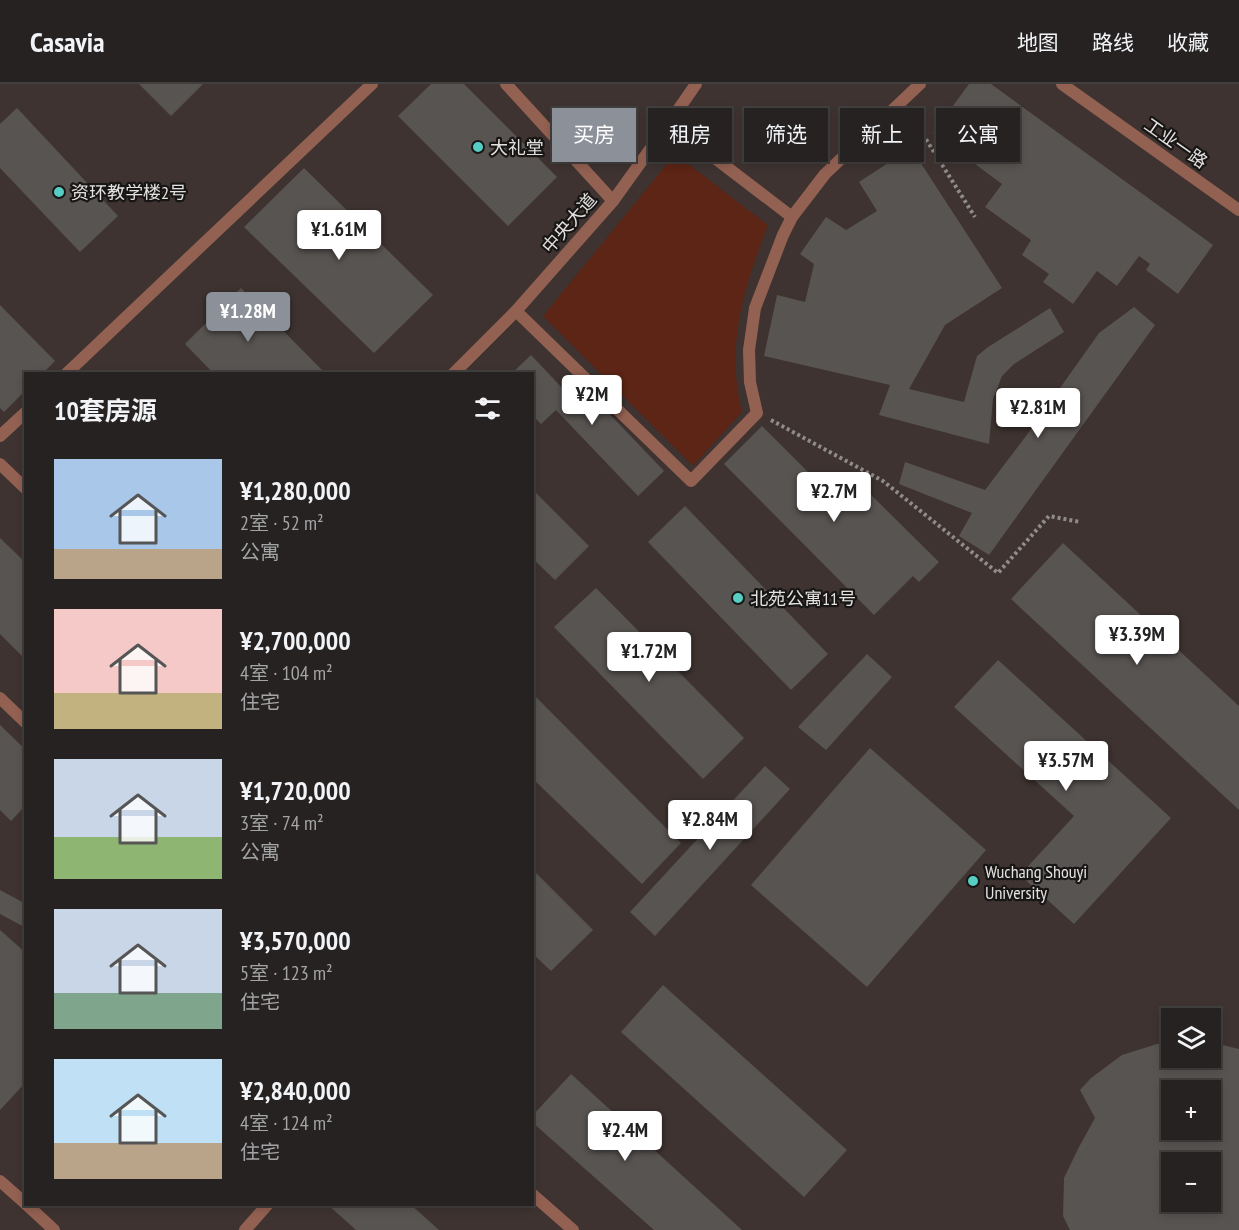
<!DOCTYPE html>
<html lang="zh">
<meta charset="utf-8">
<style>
body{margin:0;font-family:"PT Sans Narrow","Noto Sans SC",sans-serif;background:#312f2e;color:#f1f3f6;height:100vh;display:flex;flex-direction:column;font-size:22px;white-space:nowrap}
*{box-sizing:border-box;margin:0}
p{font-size:20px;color:#a3a4a5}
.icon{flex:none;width:33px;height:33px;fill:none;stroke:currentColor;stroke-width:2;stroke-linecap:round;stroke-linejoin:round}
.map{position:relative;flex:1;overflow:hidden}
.side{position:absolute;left:24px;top:288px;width:510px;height:834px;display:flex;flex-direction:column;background:#252221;border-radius:0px;box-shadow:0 3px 9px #0003,0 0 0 2px #423f3f}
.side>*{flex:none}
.banner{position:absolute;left:552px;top:24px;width:570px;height:54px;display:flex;gap:12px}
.buttons{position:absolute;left:1161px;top:924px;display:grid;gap:12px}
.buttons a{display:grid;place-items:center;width:60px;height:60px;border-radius:0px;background:#252221;box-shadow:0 3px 9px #0003,0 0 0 2px #423f3f;font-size:30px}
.price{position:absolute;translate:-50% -51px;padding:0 14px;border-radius:6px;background:#fff;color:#222;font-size:20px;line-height:39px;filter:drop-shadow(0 2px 3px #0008)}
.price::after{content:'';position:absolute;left:50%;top:36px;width:18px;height:14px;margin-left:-9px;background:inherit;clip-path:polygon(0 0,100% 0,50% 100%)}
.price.selected{background:#8c9099;color:#fff}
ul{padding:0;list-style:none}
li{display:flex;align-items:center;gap:18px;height:150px;padding:0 30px}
li span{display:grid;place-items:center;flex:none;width:168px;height:120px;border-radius:0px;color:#555}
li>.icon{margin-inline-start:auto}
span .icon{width:72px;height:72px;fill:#fffc;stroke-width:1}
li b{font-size:26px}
h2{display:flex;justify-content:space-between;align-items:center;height:72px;padding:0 30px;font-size:26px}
.chip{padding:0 21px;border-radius:0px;background:#252221;box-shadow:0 3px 9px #0003,0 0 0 2px #423f3f;font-size:21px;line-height:54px}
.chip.selected{background:#8c9099;color:#fff}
header{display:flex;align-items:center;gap:36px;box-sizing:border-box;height:84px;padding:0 30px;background:#252221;border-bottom:2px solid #423f3f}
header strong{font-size:28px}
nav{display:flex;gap:33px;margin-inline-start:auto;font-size:21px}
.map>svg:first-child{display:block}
.built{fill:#3e3330;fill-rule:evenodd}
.green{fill:#5c2515}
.building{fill:#585452;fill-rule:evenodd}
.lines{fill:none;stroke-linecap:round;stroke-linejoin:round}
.path{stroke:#908c8c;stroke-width:4;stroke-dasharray:3 3;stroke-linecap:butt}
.street{stroke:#936152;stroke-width:12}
.poi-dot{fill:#56cec3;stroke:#181615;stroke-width:2}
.labels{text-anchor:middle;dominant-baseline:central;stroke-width:4.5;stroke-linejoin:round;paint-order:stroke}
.street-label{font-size:18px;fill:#e4e1e1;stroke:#181615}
.poi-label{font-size:18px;fill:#e4e1e1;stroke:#181615;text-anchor:start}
</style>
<header>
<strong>Casavia</strong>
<nav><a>地图</a><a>路线</a><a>收藏</a></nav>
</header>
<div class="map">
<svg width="1239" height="1146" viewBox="0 0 1239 1146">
<rect width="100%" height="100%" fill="#312d2c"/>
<path class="built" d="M0,0H1239V1146H0ZM26,290H532V1120H26ZM1172,934H1210V974H1172ZM1172,1006H1210V1046H1172ZM1172,1078H1210V1118H1172Z"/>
<path class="green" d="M675,70L768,141C744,204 725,260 742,328L693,382L543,232Z"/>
<g class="building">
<polygon points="139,0 203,0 171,32"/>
<polygon points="431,0 464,0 557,93 508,142 398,32"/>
<polygon points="969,0 991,0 1213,161 1178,210 1146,186 1150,180 1139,172 1117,202 1097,187 1073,220 1043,198 1049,190 1022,171 1031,156 985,123 1002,100 933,49"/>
<polygon points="17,24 118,132 80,168 0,84 0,40"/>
<polygon points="911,64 1002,204 945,241 909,305 964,318 977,272 988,263 1050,224 1064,248 1014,280 1002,292 993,315 989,360 879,331 890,301 764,272 777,211 805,218 814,180 800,170 826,133 846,146 877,127 859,98"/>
<polygon points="304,84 433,211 374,269 244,143"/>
<polygon points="241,204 326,290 214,290 185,260"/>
<polygon points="0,221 55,277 42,290 26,290 26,306 4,328 0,324"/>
<polygon points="1134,223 1155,241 989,471 959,452 972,429 899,400 905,378 985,406 1026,352 1099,249"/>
<polygon points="531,271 568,310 579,298 664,387 638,412 556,326 541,340 532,331 532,290 511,290"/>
<polygon points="762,342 842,422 862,402 939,478 919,498 913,492 874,531 724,380"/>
<polygon points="532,405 589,462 555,496 532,474"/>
<polygon points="685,422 828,570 791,606 648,458"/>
<polygon points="0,454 26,479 26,576 0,550"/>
<polygon points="1063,459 1239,622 1239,726 1011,515"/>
<polygon points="596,504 744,654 703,695 554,543"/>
<polygon points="867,570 892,593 826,666 798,643"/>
<polygon points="998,576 1171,734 1074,840 1020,791 1074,732 954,623"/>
<polygon points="532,609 681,759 642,800 532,694"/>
<polygon points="0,641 26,666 26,721 11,737 0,726"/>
<polygon points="870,664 986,766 867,903 751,801"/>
<polygon points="765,682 790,705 655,852 630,828"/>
<polygon points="532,785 593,846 551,887 532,869"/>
<polygon points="0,806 26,820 26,844 0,830"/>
<polygon points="0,846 26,869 26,998 0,1026"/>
<polygon points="663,901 847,1066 804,1113 621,948"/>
<path d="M1210,958L1239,965V1146H1070L1063,1132L1064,1094L1079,1063L1095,1034L1080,1006L1091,994L1122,971L1157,960L1172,959V974H1210ZM1172,1006H1210V1046H1172ZM1172,1078H1210V1118H1172Z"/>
<polygon points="571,990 742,1146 654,1146 532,1038 532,1032"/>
<polygon points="327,1120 410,1120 439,1146 356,1146"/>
</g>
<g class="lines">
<g class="path">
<polyline points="910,30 975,133"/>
<polyline points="771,336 883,397 998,489 1049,432 1080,438"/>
</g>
<g class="street">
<polyline points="506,0 613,117"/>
<polyline points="1062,0 1239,126"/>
<polyline points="669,39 792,133"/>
<polyline points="516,227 691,397 757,329 750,298 749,266 755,224 783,151 792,133 825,90 920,0"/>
<polyline points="66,290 372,0"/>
<polyline points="453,290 516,227 613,117 669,39 696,0"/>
<polyline points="0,352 26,328"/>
<polyline points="0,380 26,405"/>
<polyline points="0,614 26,639"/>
<polyline points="0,1097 26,1120"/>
<polyline points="532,1110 573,1146"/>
<polyline points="26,1120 54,1146"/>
<polyline points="245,1146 268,1120"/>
</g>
</g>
<g class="poi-dot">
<circle cx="478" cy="63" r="6"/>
<circle cx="59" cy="108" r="6"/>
<circle cx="738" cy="514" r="6"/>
<circle cx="973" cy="797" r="6"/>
</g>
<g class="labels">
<g class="street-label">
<text transform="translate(1176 59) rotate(35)">工业一路</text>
<text transform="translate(569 139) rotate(-49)">中央大道</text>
</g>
<g class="poi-label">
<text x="490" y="63">大礼堂</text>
<text x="71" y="108">资环教学楼2号</text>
<text x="750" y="514">北苑公寓11号</text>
<text x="985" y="787">Wuchang Shouyi<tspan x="985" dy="21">University</tspan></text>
</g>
</g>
</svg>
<div class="buttons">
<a><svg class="icon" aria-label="layers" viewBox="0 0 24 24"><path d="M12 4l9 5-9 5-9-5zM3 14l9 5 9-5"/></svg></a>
<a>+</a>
<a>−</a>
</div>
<b class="price" style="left:339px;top:177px">¥1.61M</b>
<b class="price selected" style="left:248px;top:259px">¥1.28M</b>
<b class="price" style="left:592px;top:342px">¥2M</b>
<b class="price" style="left:1038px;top:355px">¥2.81M</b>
<b class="price" style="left:834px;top:439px">¥2.7M</b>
<b class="price" style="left:1137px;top:582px">¥3.39M</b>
<b class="price" style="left:649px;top:599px">¥1.72M</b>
<b class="price" style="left:1066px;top:708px">¥3.57M</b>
<b class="price" style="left:710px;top:767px">¥2.84M</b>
<b class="price" style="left:625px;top:1078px">¥2.4M</b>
<div class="banner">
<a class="chip selected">买房</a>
<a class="chip">租房</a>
<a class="chip">筛选</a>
<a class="chip">新上</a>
<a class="chip">公寓</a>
</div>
<section class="side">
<h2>10套房源<svg class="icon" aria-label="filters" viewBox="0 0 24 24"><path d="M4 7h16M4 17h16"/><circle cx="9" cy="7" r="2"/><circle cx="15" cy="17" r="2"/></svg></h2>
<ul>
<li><span style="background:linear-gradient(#a9c7e8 75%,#b9a48a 0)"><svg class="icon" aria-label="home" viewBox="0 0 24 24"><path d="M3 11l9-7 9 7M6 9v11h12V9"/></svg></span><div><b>¥1,280,000</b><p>2室 · 52 m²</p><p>公寓</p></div></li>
<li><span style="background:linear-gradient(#f6c9c9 70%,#c2b280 0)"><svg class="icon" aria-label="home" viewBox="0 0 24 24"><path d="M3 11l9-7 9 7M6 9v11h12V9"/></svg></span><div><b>¥2,700,000</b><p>4室 · 104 m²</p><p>住宅</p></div></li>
<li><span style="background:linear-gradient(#c9d6e8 65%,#8fb573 0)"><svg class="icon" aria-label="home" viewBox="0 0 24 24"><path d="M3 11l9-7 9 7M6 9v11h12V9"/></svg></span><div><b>¥1,720,000</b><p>3室 · 74 m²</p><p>公寓</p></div></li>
<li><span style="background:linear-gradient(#c9d6e8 70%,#7fa58c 0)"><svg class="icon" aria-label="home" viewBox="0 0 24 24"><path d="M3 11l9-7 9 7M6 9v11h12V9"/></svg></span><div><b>¥3,570,000</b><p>5室 · 123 m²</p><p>住宅</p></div></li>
<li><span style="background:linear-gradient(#bfe0f5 70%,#b9a48a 0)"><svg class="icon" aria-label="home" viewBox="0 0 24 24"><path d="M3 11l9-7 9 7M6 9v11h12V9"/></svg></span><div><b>¥2,840,000</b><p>4室 · 124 m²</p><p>住宅</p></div></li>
</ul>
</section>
</div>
